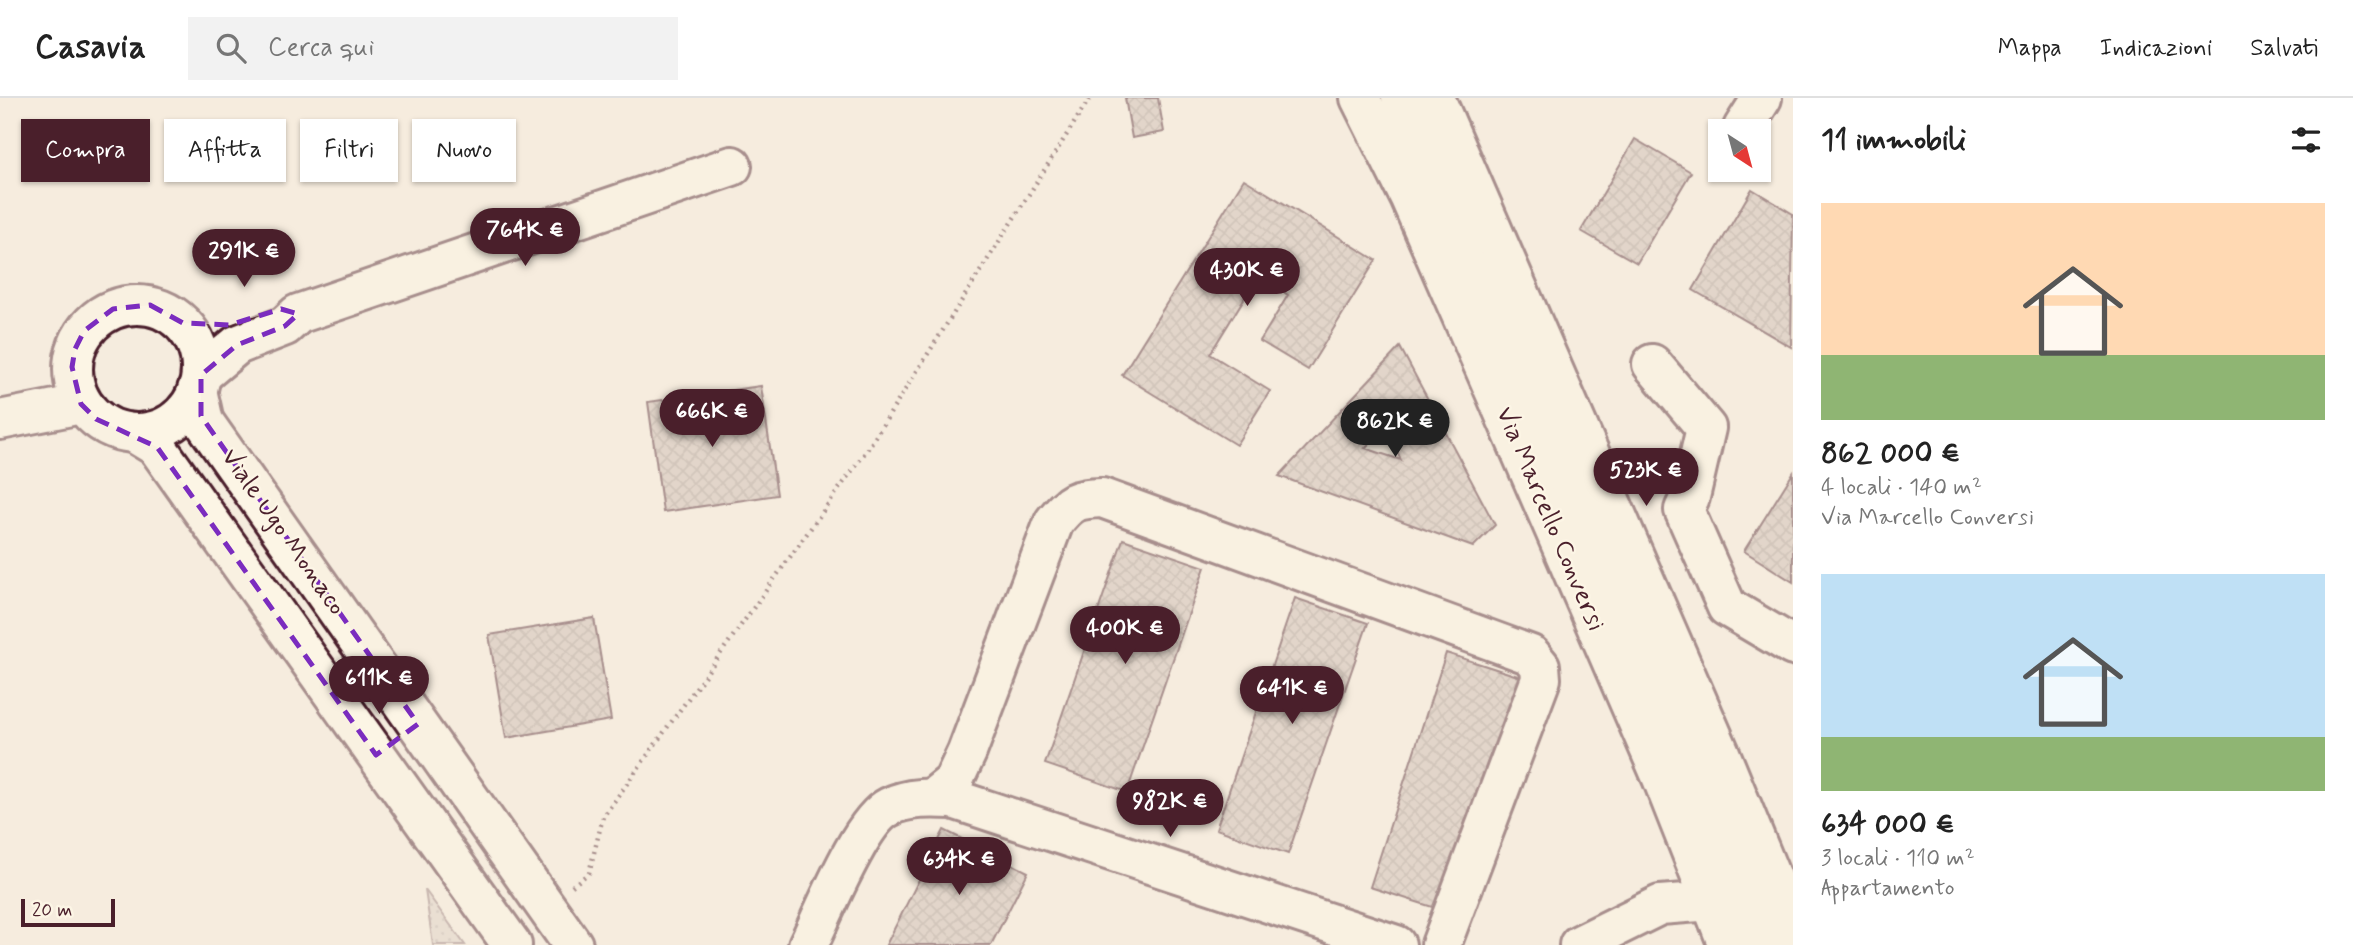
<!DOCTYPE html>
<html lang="it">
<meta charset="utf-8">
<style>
body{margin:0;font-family:Mynerve,sans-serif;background:#f2f2f2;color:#222;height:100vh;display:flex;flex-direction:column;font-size:26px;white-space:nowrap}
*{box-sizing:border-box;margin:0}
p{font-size:23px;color:#767676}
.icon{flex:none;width:38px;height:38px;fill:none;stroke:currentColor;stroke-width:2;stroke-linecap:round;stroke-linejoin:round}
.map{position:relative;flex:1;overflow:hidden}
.side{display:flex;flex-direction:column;background:#fff;width:560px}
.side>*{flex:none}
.banner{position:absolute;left:21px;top:21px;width:665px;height:63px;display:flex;gap:14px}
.needle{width:46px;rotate:144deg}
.tools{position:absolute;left:1708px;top:21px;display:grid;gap:14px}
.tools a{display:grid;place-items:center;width:63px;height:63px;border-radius:0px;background:#fff;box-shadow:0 2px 5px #0004;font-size:35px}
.scale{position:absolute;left:21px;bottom:18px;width:94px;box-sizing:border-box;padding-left:7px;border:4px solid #4a1f2b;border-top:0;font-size:19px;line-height:24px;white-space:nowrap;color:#4a1f2b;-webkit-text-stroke:5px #fcf5e5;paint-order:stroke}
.price{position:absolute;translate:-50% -60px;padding:0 16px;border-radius:24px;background:#4a1f2b;color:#fff;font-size:23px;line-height:46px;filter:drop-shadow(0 2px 4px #0008)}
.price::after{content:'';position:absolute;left:50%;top:42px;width:21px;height:16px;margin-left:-10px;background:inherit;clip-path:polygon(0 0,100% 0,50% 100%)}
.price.active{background:#222;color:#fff}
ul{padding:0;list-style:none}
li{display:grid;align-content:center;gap:14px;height:371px;padding:0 28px}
li span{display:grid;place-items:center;height:217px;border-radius:0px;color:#555}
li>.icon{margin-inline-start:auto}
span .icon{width:126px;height:126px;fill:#fffc;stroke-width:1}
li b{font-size:30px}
h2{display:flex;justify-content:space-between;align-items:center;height:84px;padding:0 28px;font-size:30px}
.pill{padding:0 24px;border-radius:0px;background:#fff;box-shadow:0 2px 5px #0004;font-size:24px;line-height:63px}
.pill.active{background:#4a1f2b;color:#fff}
header{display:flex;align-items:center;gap:42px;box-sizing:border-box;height:98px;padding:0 35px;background:#fff;border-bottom:2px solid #e0e0e0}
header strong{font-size:33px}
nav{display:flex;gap:38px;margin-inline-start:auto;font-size:24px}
.search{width:490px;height:63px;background:#f2f2f2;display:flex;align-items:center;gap:18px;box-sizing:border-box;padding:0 24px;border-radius:0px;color:#767676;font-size:26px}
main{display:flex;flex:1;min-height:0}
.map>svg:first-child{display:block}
.park{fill:url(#park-dots);stroke:#927678;stroke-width:2}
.building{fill:url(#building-cross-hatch);stroke:#4a1f2b;stroke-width:2;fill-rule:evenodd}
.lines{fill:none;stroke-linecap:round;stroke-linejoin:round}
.minor-casing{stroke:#4a1f2b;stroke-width:44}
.path{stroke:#4a1f2b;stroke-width:4.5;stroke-dasharray:2 5;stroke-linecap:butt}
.minor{stroke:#fcf5e5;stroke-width:38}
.marked{fill:none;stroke:#7b2cbf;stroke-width:5;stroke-dasharray:14 9;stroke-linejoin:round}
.labels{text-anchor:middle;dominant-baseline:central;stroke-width:5;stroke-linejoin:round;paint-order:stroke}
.street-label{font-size:26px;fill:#4a1f2b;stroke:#fcf5e5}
</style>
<header>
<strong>Casavia</strong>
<div class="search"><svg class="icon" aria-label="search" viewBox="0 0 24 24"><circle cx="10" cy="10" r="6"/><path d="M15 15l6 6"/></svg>Cerca qui</div>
<nav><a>Mappa</a><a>Indicazioni</a><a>Salvati</a></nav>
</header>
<main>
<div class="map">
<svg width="1793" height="847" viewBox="0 0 1793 847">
<defs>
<pattern id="park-dots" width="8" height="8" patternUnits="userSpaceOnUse" patternTransform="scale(1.75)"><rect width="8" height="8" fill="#dbcec4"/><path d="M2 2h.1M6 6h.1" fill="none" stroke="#bdb0a9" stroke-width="1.8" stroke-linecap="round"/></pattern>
<pattern id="building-cross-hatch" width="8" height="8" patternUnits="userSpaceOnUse" patternTransform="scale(1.75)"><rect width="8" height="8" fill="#cab9b1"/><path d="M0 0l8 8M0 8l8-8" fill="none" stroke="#a69690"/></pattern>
</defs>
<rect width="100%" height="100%" fill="#f5ecde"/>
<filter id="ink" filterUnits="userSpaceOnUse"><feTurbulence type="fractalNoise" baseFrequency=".0143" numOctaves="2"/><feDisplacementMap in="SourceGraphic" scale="14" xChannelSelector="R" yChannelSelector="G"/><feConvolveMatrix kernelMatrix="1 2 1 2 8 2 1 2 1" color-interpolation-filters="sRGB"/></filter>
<g filter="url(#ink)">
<polygon class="park" points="425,792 465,847 433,847"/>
<g class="building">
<polygon points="1125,0 1158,0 1164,34 1132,40"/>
<polygon points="1635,41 1691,74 1637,165 1581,133"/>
<polygon points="1244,81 1376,162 1308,272 1260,243 1288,197 1258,178 1210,256 1270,293 1236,347 1122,277"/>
<polygon points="1752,91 1793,116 1791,249 1693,192"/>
<path d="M1400,249L1495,427L1473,449L1279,378ZM1386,328L1401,362L1365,350Z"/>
<polygon points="761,288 777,397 663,414 648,304"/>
<polygon points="1793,375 1793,484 1744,453"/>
<polygon points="1123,441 1205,469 1127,694 1045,666"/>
<polygon points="1295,500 1368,525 1288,756 1216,731"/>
<polygon points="594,520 611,622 506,640 489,537"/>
<polygon points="1446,555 1527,581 1451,815 1370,789"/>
<polygon points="944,732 1028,774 991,847 886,847"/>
</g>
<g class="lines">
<g class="minor-casing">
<g id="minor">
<polyline points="1360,0 1410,100 1488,278 1662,680 1728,847"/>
<polyline points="1401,0 1644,556 1762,847"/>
<polyline points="1435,0 1720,655 1777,794 1793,845"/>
<polyline points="1743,30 1762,0"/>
<circle cx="137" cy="271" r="64"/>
<polyline points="1652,266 1706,330 1690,399 1684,412 1727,509 1793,548"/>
<polyline points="201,277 237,247 285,228 298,216 732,68"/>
<polyline points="197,292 204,324 573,847"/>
<polyline points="0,322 81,306"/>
<polyline points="134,335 157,349 512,847"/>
<path d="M933,700L953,684L967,654L1054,424C1071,403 1075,401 1102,400L1531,557L1540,568L1541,581L1441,847"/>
<path d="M808,847C824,815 860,723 889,709C908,699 932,700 953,701L1396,847"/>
<polyline points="1579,847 1660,807 1712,803"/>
</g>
</g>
<polyline class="path" points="572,788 589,775 603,719 867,352 1090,0"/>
<use href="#minor" class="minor"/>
</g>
</g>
<path d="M0 0H1793V847H0ZM150,207L183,225L229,227L281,211L298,216L285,228L237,247L201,277V318L418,626L376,657L157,349L96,321L81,306L72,269L75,251L84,233L113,211Z" fill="#f5ecde" fill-opacity=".55" fill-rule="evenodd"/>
<path class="marked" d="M150,207L183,225L229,227L281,211L298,216L285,228L237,247L201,277V318L418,626L376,657L157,349L96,321L81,306L72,269L75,251L84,233L113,211Z"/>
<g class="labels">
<g class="street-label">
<text transform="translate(1550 421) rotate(67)">Via Marcello Conversi</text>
<text transform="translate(283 434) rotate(55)">Viale Ugo Monaco</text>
</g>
</g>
</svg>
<div class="tools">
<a><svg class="needle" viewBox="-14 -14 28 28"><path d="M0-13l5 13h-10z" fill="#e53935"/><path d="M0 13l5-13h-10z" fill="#767676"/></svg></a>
</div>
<div class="scale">20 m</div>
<b class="price" style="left:525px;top:170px">764K €</b>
<b class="price" style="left:244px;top:191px">291K €</b>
<b class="price" style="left:1247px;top:210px">430K €</b>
<b class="price" style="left:712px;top:351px">666K €</b>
<b class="price active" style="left:1395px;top:361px">862K €</b>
<b class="price" style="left:1646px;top:410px">523K €</b>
<b class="price" style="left:1125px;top:568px">400K €</b>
<b class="price" style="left:379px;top:618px">611K €</b>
<b class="price" style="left:1292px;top:628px">641K €</b>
<b class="price" style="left:1170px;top:741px">982K €</b>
<b class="price" style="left:959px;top:799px">634K €</b>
<div class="banner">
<a class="pill active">Compra</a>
<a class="pill">Affitta</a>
<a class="pill">Filtri</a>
<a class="pill">Nuovo</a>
</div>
</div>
<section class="side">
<h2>11 immobili<svg class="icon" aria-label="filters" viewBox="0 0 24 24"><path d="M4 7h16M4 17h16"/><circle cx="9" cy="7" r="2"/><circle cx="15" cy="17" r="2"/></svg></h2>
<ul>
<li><span style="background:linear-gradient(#ffd9b3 70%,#8fb573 0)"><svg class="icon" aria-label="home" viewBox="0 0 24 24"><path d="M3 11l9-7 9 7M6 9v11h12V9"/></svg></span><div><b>862 000 €</b><p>4 locali · 140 m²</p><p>Via Marcello Conversi</p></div></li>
<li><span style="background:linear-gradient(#bfe0f5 75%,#8fb573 0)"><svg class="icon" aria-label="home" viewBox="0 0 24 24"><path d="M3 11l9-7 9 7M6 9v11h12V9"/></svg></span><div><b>634 000 €</b><p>3 locali · 110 m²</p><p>Appartamento</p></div></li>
</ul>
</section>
</main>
